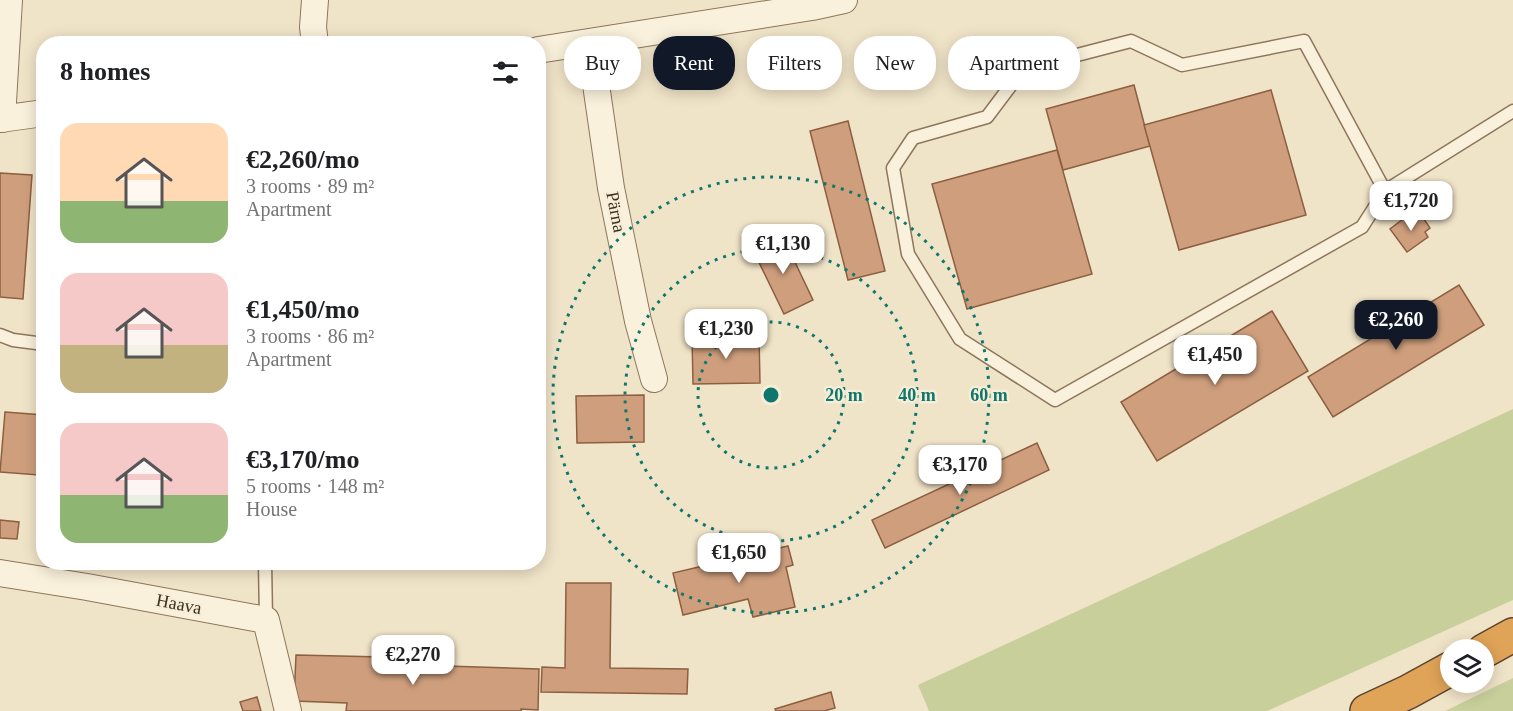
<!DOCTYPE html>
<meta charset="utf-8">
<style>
body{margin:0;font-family:"Times New Roman",serif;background:#f2f2f2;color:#202124;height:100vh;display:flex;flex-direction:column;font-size:22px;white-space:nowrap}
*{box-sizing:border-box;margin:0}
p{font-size:20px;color:#757577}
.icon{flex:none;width:33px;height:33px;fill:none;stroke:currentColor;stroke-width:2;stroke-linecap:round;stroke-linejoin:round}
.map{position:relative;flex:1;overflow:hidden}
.details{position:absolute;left:36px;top:36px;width:510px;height:534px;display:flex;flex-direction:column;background:#fff;border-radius:24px;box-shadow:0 3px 15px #0003}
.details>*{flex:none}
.hud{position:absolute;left:564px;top:36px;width:570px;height:54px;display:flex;gap:12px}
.controls{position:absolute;left:1440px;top:639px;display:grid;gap:12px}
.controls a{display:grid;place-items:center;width:54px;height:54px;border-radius:50%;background:#fff;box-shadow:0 3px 15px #0003;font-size:30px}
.price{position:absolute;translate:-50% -51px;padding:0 14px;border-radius:12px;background:#fff;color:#222;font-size:20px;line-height:39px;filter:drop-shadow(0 2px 3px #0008)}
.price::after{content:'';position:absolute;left:50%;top:36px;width:18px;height:14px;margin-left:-9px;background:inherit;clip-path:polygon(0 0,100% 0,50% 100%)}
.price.current{background:#111827;color:#fff}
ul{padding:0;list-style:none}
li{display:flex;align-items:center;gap:18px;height:150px;padding:0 24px}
li span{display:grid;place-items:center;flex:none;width:168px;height:120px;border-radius:18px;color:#555}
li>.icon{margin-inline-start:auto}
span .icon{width:72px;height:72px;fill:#fffc;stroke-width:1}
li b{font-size:26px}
h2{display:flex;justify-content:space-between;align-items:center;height:72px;padding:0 24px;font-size:26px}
.pill{padding:0 21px;border-radius:24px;background:#fff;box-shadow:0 3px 15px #0003;font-size:21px;line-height:54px}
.pill.current{background:#111827;color:#fff}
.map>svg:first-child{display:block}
.green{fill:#c9cf9b}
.building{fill:#cf9f7d;stroke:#8d5f41;stroke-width:1.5}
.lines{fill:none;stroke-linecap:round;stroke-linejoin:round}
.lane-casing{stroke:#8d765c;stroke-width:15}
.street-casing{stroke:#8d765c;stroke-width:28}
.highway-casing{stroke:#5b4430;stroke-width:36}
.lane{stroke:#faf1dc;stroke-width:12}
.street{stroke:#faf1dc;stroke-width:26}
.highway{stroke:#e0a458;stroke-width:33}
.ring{fill:none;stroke:#0f766e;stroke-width:3;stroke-dasharray:3 6}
.labels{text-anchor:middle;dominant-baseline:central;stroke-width:4.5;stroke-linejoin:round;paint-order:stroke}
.street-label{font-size:18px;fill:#3d2e20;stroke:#f7eed8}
.centre{fill:#0f766e;stroke:#f7eed8;stroke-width:3}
.ring-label{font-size:18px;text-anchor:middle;font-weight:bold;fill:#0f766e;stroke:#f7eed8;stroke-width:4.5;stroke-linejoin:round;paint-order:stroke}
</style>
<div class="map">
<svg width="1513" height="711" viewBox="0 0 1513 711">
<rect width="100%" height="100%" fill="#f0e4c8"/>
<g class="green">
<polygon points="1513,409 1513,600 1267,711 929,711 918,685"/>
<polygon points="1513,678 1513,711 1445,711"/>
</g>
<g class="building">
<polygon points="1134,85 1150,146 1063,170 1046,109"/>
<polygon points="1271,90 1306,215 1179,250 1144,125"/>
<polygon points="848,121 885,271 848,280 810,131"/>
<polygon points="1057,150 1092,274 967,309 932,184"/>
<polygon points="0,173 32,175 23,299 0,297"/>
<polygon points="1411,213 1416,220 1422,216 1430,228 1425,232 1428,237 1407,252 1390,229"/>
<polygon points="782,235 813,300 784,314 753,250"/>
<polygon points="1459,285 1484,325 1333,417 1308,377"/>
<polygon points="1272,311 1308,371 1157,461 1121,402"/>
<polygon points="759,335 760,383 693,384 692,336"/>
<polygon points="644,395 644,442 577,443 576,396"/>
<polygon points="5,412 44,415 44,464 39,464 39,475 0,472"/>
<polygon points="1037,443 1049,470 885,548 872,520"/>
<polygon points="0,520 19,522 17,539 0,538"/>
<polygon points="788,546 793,565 786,567 795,607 753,617 748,599 683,615 673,573"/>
<polygon points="566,583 611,583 610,668 688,669 687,694 541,692 542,667 565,668"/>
<polygon points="296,655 383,657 382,664 539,669 538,710 521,709 521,711 346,711 347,703 294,701"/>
<polygon points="831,692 835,708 824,711 776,711 775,709"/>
<polygon points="257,697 261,711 243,711 240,702"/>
</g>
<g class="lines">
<g class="lane-casing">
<g id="lane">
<polyline points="1385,191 1304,41 1182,65 1131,41 1023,69 987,117 913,138 893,168 908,254 960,339 1055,400 1362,227 1385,191 1513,111"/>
<polyline points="0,335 13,340 44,344"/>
<polyline points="265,562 266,620"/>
</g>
</g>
<g class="street-casing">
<g id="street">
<polyline points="590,43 611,188 638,321 654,379"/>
<polyline points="315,44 313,27 315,0"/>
<polyline points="538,50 812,7 844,0"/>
<polyline points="0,119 44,113"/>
<polyline points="2,119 9,0"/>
<polyline points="0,573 87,587 266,620 288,711"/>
</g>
</g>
<g class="highway-casing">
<g id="highway">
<polyline points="1484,651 1513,635"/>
<polyline points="1367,711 1408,692 1450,669"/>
</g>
</g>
<use href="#lane" class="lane"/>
<use href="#street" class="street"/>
<use href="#highway" class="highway"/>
</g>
<g class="ring">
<circle cx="771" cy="395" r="73"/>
<circle cx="771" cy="395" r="146"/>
<circle cx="771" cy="395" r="218"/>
</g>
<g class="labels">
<g class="street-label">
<text transform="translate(616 212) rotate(79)">Pärna</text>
<text transform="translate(179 604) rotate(11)">Haava</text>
</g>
</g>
<circle cx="771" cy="395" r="9" class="centre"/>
<g class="ring-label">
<text x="844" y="401">20 m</text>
<text x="917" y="401">40 m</text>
<text x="989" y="401">60 m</text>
</g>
</svg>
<div class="controls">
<a><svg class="icon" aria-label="layers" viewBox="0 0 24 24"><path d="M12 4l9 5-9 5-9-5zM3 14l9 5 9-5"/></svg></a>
</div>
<b class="price" style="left:1411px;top:232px">€1,720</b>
<b class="price" style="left:783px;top:275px">€1,130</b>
<b class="price current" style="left:1396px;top:351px">€2,260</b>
<b class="price" style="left:726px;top:360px">€1,230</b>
<b class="price" style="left:1215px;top:386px">€1,450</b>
<b class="price" style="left:960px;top:496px">€3,170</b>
<b class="price" style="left:739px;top:584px">€1,650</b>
<b class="price" style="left:413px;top:686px">€2,270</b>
<div class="hud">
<a class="pill">Buy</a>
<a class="pill current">Rent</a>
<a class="pill">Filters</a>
<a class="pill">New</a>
<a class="pill">Apartment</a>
</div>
<section class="details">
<h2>8 homes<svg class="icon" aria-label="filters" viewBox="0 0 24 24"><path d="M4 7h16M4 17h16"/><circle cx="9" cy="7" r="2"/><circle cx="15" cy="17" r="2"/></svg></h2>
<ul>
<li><span style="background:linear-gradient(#ffd9b3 65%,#8fb573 0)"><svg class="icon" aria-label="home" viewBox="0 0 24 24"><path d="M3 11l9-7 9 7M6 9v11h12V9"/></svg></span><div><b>€2,260/mo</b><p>3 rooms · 89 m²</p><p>Apartment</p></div></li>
<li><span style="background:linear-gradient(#f6c9c9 60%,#c2b280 0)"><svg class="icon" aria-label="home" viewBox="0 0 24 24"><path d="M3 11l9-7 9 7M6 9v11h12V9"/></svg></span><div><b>€1,450/mo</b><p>3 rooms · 86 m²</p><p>Apartment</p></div></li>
<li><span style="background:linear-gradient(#f6c9c9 60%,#8fb573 0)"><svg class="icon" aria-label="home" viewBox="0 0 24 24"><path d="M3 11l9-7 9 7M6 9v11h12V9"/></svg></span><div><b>€3,170/mo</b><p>5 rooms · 148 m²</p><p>House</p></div></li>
</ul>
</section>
</div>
